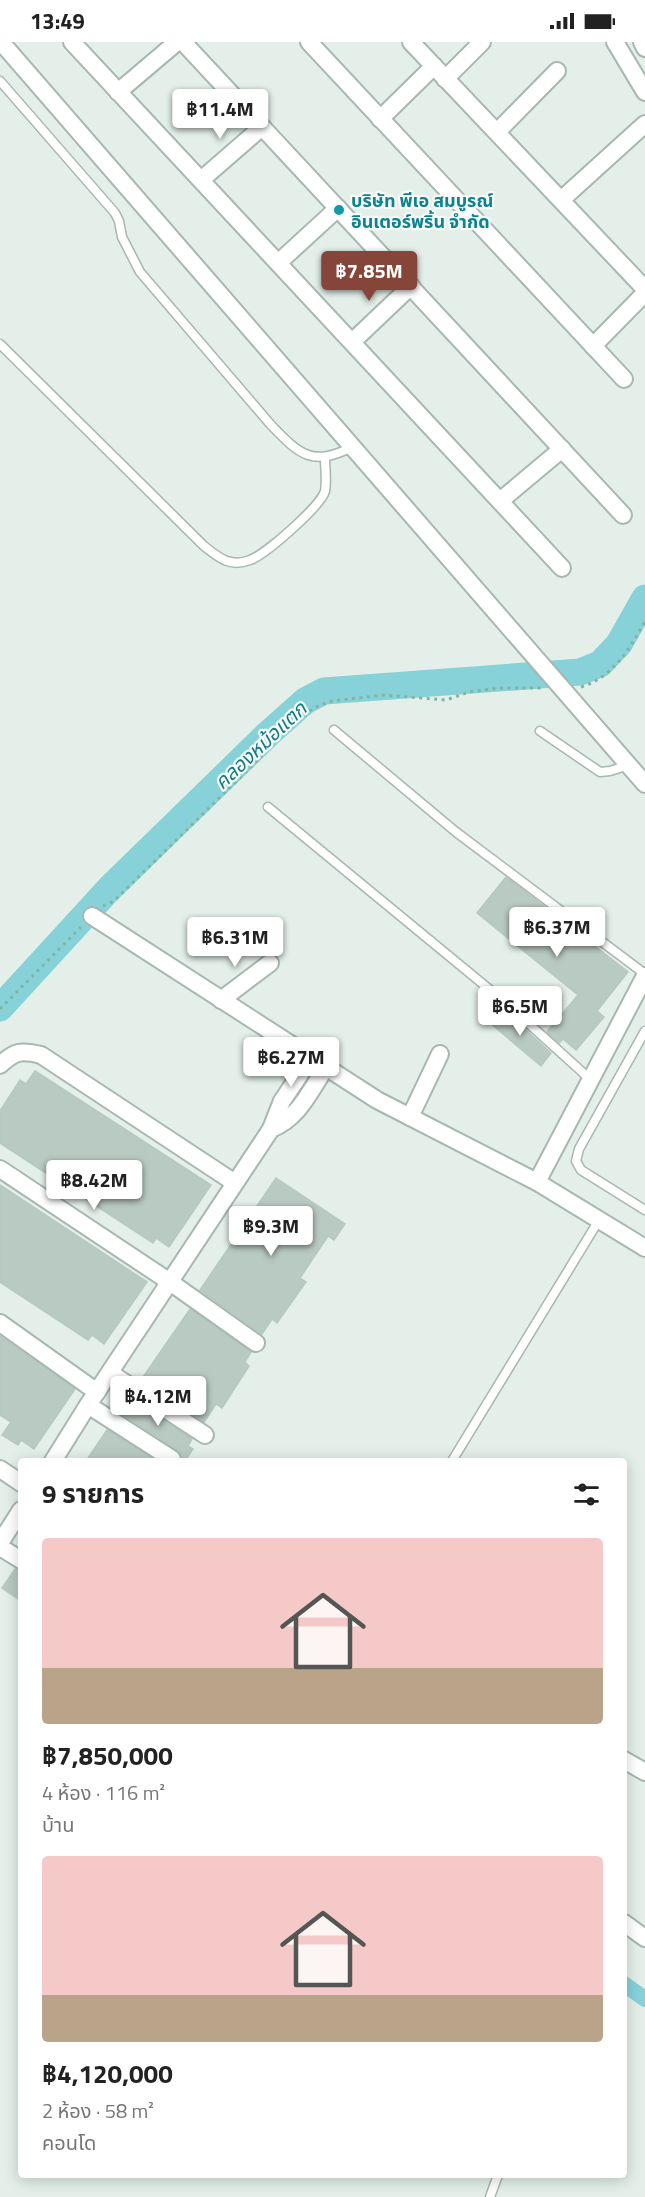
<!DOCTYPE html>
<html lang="th">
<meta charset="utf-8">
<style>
body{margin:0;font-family:"Titillium Web","Noto Sans Thai",sans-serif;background:#f6f6f6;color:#222;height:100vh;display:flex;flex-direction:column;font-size:22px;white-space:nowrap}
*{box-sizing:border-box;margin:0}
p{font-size:20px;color:#767676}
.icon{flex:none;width:33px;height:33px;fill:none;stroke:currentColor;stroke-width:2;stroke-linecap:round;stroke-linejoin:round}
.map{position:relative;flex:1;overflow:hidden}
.panel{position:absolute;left:18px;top:1416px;width:609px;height:720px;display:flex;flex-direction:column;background:#fff;border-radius:6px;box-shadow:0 3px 15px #0003}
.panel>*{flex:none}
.price{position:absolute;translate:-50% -51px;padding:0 14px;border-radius:6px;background:#fff;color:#222;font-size:20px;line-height:39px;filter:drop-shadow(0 2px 3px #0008)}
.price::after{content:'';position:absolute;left:50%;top:36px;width:18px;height:14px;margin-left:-9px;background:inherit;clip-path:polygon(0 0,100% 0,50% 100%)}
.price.current{background:#854538;color:#fff}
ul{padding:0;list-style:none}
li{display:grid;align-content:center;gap:12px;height:318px;padding:0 24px}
li span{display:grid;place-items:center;height:186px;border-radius:6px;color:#555}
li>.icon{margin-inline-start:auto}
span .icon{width:108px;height:108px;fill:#fffc;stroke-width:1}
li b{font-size:26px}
h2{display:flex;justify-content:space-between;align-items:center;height:72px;padding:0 24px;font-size:26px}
.status{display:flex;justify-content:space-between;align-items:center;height:42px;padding:0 30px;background:#fff;direction:ltr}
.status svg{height:16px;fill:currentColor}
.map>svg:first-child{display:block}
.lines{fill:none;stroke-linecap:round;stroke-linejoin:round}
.canal{stroke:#87d1d8;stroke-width:16}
.river{stroke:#87d1d8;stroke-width:27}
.building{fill:#b9cac2;stroke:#b5c9c0;stroke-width:1.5}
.lane-casing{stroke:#a6b8b0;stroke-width:11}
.street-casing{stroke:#a6b8b0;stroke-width:20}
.path{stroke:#81b5a1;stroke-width:3;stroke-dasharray:3 4.5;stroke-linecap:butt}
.lane{stroke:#fff;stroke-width:8}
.street{stroke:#fff;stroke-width:16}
.culture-dot{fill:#0f9aa8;stroke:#f5faf7;stroke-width:2}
.labels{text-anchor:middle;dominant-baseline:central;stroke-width:4.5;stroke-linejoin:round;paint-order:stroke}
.culture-label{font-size:18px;font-weight:bold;fill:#0d838f;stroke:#f5faf7;text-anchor:start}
.water-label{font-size:20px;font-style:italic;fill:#157a85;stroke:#f5faf7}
</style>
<div class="status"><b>13:49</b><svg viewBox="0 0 49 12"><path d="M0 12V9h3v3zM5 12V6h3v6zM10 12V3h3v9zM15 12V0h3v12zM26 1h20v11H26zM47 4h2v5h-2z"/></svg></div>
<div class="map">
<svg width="645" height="2155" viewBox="0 0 645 2155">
<rect width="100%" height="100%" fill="#e4efe9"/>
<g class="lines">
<polyline class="canal" points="624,1942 645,1957"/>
<polyline class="river" points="0,966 109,847 268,692 305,659 324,649 580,630 600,622 619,602 645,556"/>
</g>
<g class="building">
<polygon points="506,835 628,930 597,969 604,975 576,1008 563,997 559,1001 547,990 578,953 477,871"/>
<polygon points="502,966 551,1011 541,1024 490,981"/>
<polygon points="35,1029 211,1143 169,1205 156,1196 153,1201 0,1101 0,1069 20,1038 26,1042"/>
<polygon points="276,1136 345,1182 334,1198 328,1194 300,1236 306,1240 277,1281 272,1277 262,1292 200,1248"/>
<polygon points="0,1143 147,1240 104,1302 92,1293 88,1298 0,1240"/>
<polygon points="190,1267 251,1310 245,1320 249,1324 222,1366 216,1362 204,1380 141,1338"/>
<polygon points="0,1294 75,1347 34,1407 21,1398 18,1403 2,1393 11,1380 0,1373"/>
<polygon points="129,1356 192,1397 188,1404 193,1407 185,1419 182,1419 182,1413 178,1408 119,1370"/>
<polygon points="107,1388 156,1419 86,1419"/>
<polygon points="15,1527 21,1528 21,1559 2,1546"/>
</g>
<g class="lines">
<g class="lane-casing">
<g id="lane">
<path d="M0,39L115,171L119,179L122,195L140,230L271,383C300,413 312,425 352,405"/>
<path d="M0,302L204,504C218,515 230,526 250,518C265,513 321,464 325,449C327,439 325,426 325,416"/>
<polyline points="334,688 456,790 645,932"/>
<polyline points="540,689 600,730 610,729 629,723"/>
<polyline points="268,765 506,961 591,1038"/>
<polyline points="645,989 579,1107 576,1119 581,1128 645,1168"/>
<polyline points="452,1419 599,1178"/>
<polyline points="490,2155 498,2133"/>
</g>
</g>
<g class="street-casing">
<g id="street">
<polyline points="1,0 645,742"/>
<polyline points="72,0 562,526"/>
<polyline points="183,0 623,473"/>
<polyline points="309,0 624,337"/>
<polyline points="411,0 645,247"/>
<polyline points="615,0 645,50"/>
<polyline points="642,0 645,6"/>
<polyline points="445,37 482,0"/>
<polyline points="118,50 177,0"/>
<polyline points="380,77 434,24"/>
<polyline points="497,90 557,29"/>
<polyline points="201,138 262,85"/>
<polyline points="561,158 645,82"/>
<polyline points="278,221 338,166"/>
<polyline points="352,300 411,244"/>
<polyline points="593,304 645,251"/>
<polyline points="500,459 562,407"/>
<polyline points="92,874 377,1058 537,1140"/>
<polyline points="645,934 537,1140 645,1206"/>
<polyline points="221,958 270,921"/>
<path d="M0,1023C15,1009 21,1008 41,1013L235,1141"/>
<polyline points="410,1075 440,1012"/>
<path d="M271,1087C299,1076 310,1049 326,1025"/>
<polyline points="0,1127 170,1240 256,1301"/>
<polyline points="0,1281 97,1350"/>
<polyline points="110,1331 205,1393"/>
<polyline points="88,1363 172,1417"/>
<polyline points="53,1419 88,1363 271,1087 282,1059 311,1016"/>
<polyline points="0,1427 21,1441"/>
<polyline points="0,1501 21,1468"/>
<polyline points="0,1505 21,1518"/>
<polyline points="624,1718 645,1730"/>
<polyline points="624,1881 645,1896"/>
</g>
</g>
<g class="path">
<path d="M581,645C613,635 630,607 645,579"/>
<polyline points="103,864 114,859 254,722 289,684 304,672 320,663 332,659 384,653 446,658 469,650 499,646 542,646"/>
<polyline points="0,967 81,885"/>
</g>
<use href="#lane" class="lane"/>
<use href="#street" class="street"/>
</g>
<circle class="culture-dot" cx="339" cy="168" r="6"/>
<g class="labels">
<g class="culture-label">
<text x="351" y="158">บริษัท พีเอ สมบูรณ์<tspan x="351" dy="21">อินเตอร์พริ้น จำกัด</tspan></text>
</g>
<g class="water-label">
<text transform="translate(260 703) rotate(-43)">คลองหม้อแตก</text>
</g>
</g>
</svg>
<b class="price" style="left:220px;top:98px">฿11.4M</b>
<b class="price current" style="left:369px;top:260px">฿7.85M</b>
<b class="price" style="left:557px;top:916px">฿6.37M</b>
<b class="price" style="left:235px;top:926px">฿6.31M</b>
<b class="price" style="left:520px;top:995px">฿6.5M</b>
<b class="price" style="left:291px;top:1046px">฿6.27M</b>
<b class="price" style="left:94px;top:1169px">฿8.42M</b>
<b class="price" style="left:271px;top:1215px">฿9.3M</b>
<b class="price" style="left:158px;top:1385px">฿4.12M</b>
<section class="panel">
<h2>9 รายการ<svg class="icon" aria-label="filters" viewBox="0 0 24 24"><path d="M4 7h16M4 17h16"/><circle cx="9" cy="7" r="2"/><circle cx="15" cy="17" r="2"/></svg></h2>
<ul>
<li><span style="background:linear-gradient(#f6c9c9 70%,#b9a48a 0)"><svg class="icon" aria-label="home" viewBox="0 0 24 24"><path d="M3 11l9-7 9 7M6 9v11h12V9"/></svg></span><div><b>฿7,850,000</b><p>4 ห้อง · 116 m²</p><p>บ้าน</p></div></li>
<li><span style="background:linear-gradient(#f6c9c9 75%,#b9a48a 0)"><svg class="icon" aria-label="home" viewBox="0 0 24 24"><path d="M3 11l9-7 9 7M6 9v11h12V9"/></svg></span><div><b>฿4,120,000</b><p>2 ห้อง · 58 m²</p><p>คอนโด</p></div></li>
</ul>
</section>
</div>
